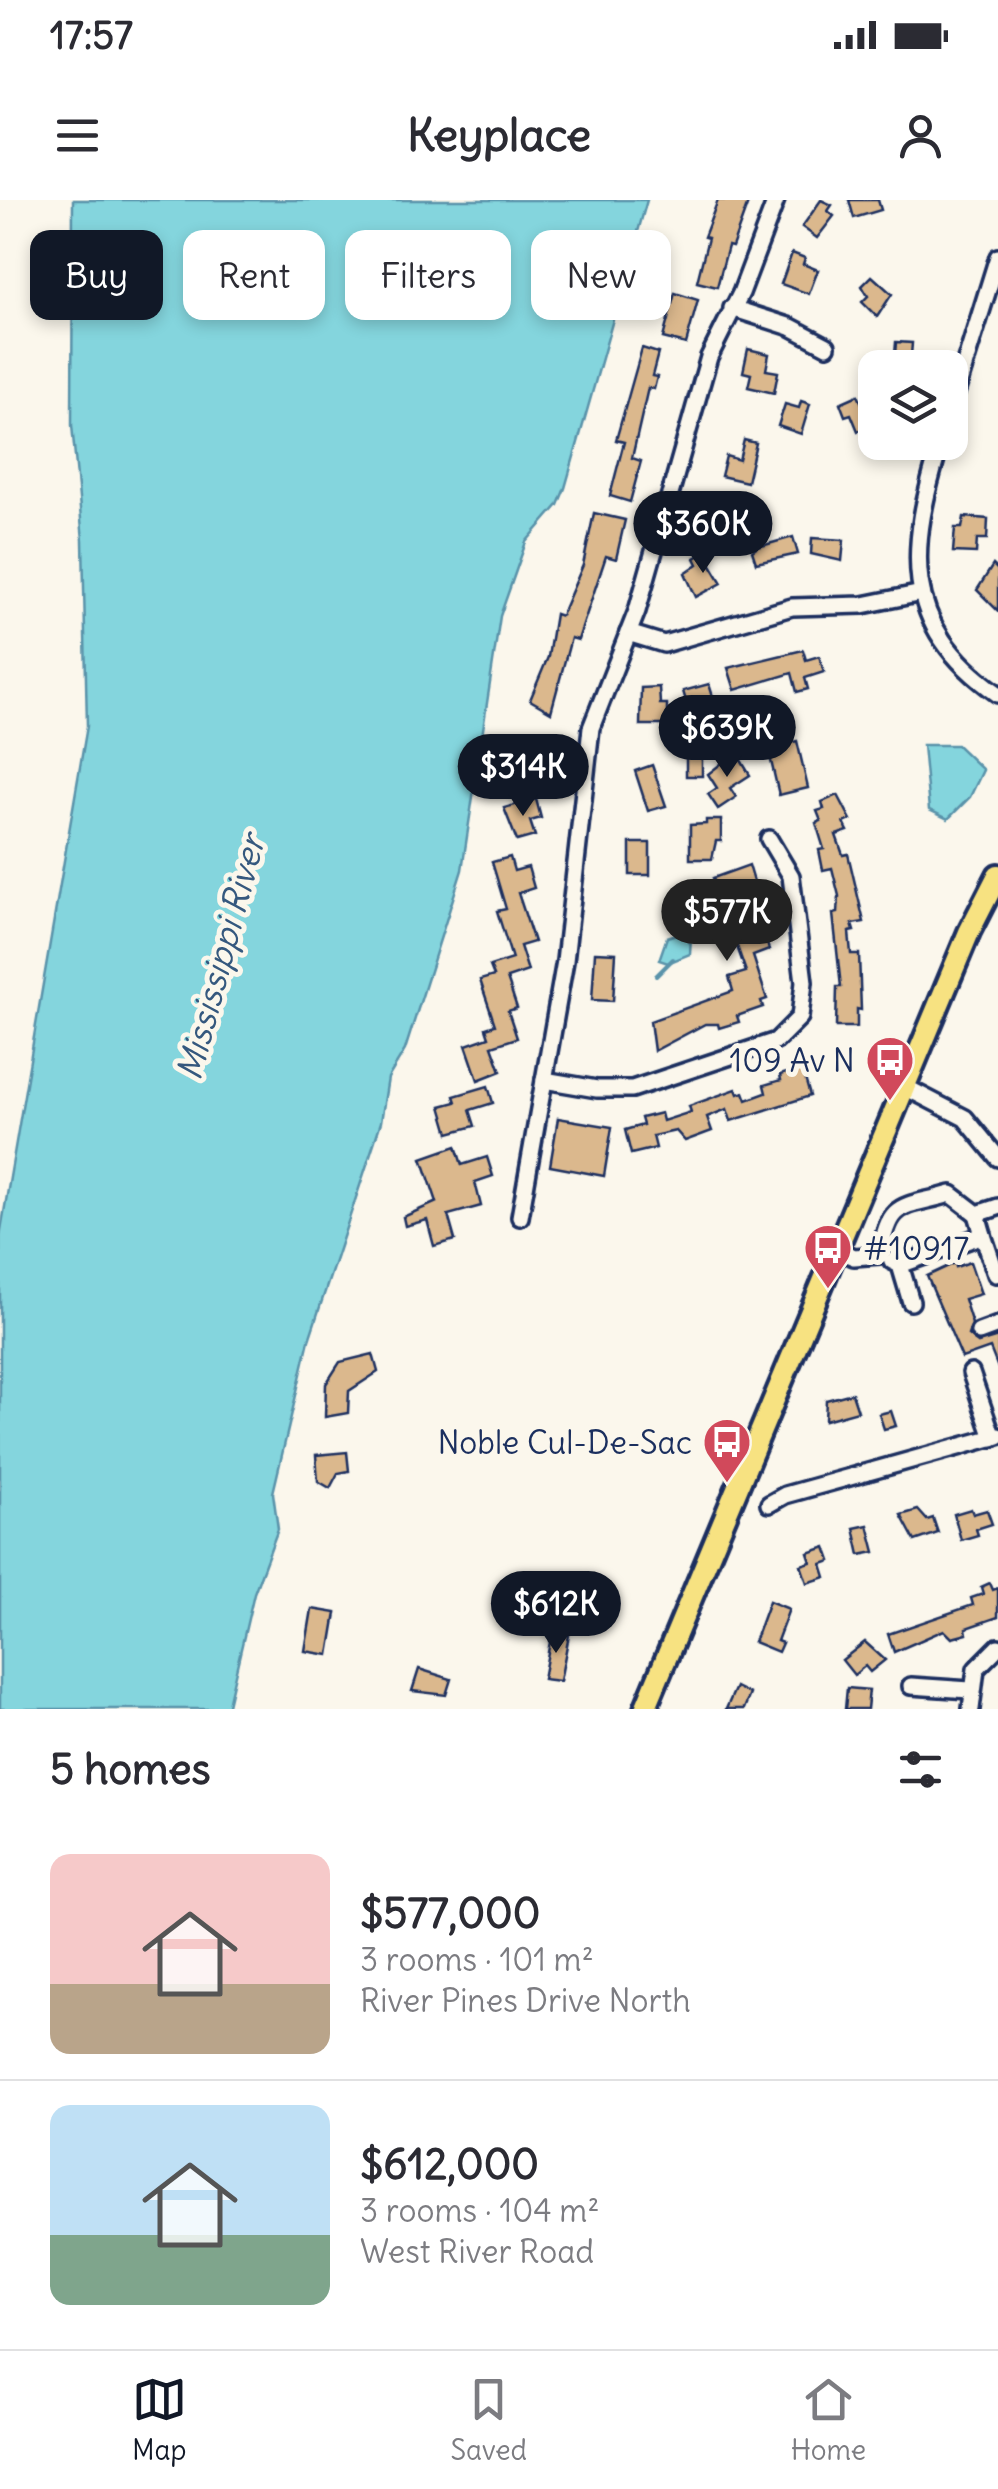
<!DOCTYPE html>
<meta charset="utf-8">
<style>
body{margin:0;font-family:Delius,sans-serif;background:#f2f2f3;color:#2b2b33;height:100vh;display:flex;flex-direction:column;font-size:38px;white-space:nowrap}
*{box-sizing:border-box;margin:0}
p{font-size:32px;color:#7c7c81}
.icon{flex:none;width:55px;height:55px;fill:none;stroke:currentColor;stroke-width:2;stroke-linecap:round;stroke-linejoin:round}
.map{position:relative;height:1509px;overflow:hidden}
.side{display:flex;flex-direction:column;background:#fff;flex:1}
.side>*{flex:none}
.hud{position:absolute;left:30px;top:30px;width:940px;height:90px;display:flex;gap:20px}
.tools{position:absolute;left:858px;top:150px;display:grid;gap:20px}
.tools a{display:grid;place-items:center;width:110px;height:110px;border-radius:20px;background:#fff;box-shadow:0 5px 15px #0003;font-size:50px}
.price{position:absolute;translate:-50% -85px;padding:0 22px;border-radius:35px;background:#111827;color:#fff;font-size:32px;line-height:65px;filter:drop-shadow(0 2px 5px #0008)}
.price::after{content:'';position:absolute;left:50%;top:60px;width:30px;height:22px;margin-left:-15px;background:inherit;clip-path:polygon(0 0,100% 0,50% 100%)}
.price.current{background:#222;color:#fff}
ul{padding:0;list-style:none}
li{display:flex;align-items:center;gap:30px;height:250px;padding:0 50px}
li+li{border-top:2px solid #e1e1e2}
li span{display:grid;place-items:center;flex:none;width:280px;height:200px;border-radius:20px;color:#555}
li>.icon{margin-inline-start:auto}
span .icon{width:120px;height:120px;fill:#fffc;stroke-width:1}
li b{font-size:42px}
h2{display:flex;justify-content:space-between;align-items:center;height:120px;padding:0 50px;font-size:42px}
.pill{padding:0 35px;border-radius:20px;background:#fff;box-shadow:0 5px 15px #0003;font-size:35px;line-height:90px}
.pill.current{background:#111827;color:#fff}
.status{display:flex;justify-content:space-between;align-items:center;height:70px;padding:0 50px;background:#fff;direction:ltr}
.status svg{height:28px;fill:currentColor}
header{display:flex;justify-content:space-between;align-items:center;height:130px;padding:0 50px;background:#fff;font-size:45px;font-weight:700}
.menu{display:flex;justify-content:space-around;align-items:center;height:140px;border-top:2px solid #e1e1e2;background:#fff;font-size:28px;color:#7c7c81}
.menu a{display:grid;justify-items:center;gap:5px}
.menu .current{color:#111827}
.map>svg:first-child{display:block}
.water{fill:#84d5dd;stroke:#5a93aa;stroke-width:2.5}
.lines{fill:none;stroke-linecap:round;stroke-linejoin:round}
.stream{stroke:#5a93aa;stroke-width:4}
.building{fill:#dbb88d;stroke:#1b2f5e;stroke-width:2.5}
.minor-casing{stroke:#1b2f5e;stroke-width:22}
.major-casing{stroke:#1b2f5e;stroke-width:28}
.minor{stroke:#fbf7ec;stroke-width:15}
.major{stroke:#f7e281;stroke-width:20}
.labels{text-anchor:middle;dominant-baseline:central;stroke-width:10;stroke-linejoin:round;paint-order:stroke}
.poi-label{font-size:32px;fill:#1b2f5e;stroke:#fbf7ec;text-anchor:end}
.water-label{font-size:35px;font-style:italic;fill:#35587e;stroke:#fbf7ec}
</style>
<div class="status"><b>17:57</b><svg viewBox="0 0 49 12"><path d="M0 12V9h3v3zM5 12V6h3v6zM10 12V3h3v9zM15 12V0h3v12zM26 1h20v11H26zM47 4h2v5h-2z"/></svg></div>
<header><svg class="icon" aria-label="menu" viewBox="0 0 24 24"><path d="M4 6h16M4 12h16M4 18h16"/></svg>Keyplace<svg class="icon" aria-label="person" viewBox="0 0 24 24"><circle cx="12" cy="8" r="4"/><path d="M4 21q1-7 8-7t8 7"/></svg></header>
<div class="map">
<svg width="998" height="1509" viewBox="0 0 998 1509">
<rect width="100%" height="100%" fill="#fbf7ec"/>
<filter id="ink" filterUnits="userSpaceOnUse"><feTurbulence type="fractalNoise" baseFrequency=".01" numOctaves="2"/><feDisplacementMap in="SourceGraphic" scale="20" xChannelSelector="R" yChannelSelector="G"/><feConvolveMatrix kernelMatrix="1 2 1 2 8 2 1 2 1" color-interpolation-filters="sRGB"/></filter>
<g filter="url(#ink)">
<g class="water">
<polygon points="73,0 647,0 565,288 558,305 526,342 500,416 462,670 405,850 388,878 381,922 309,1140 273,1293 278,1329 254,1393 227,1509 0,1509 0,1036 87,526 83,340 72,225"/>
<polygon points="923,545 957,545 983,570 970,597 948,619 929,610"/>
<polygon points="686,731 691,736 690,754 668,763 659,760 667,737"/>
</g>
<g class="lines">
<g class="stream">
<polyline points="690,742 704,727"/>
<polyline points="656,776 673,759"/>
</g>
</g>
<g class="building">
<polygon points="718,0 749,0 732,47 728,46 717,87 697,82 708,38 704,37"/>
<polygon points="821,0 832,5 828,11 834,16 817,38 802,27"/>
<polygon points="849,0 878,0 881,10 854,18"/>
<polygon points="792,53 805,58 803,64 818,70 809,94 781,84"/>
<polygon points="872,76 892,94 877,117 862,102 868,96 862,86"/>
<polygon points="675,93 698,100 686,144 663,138"/>
<polygon points="896,142 912,143 910,168 881,168 882,154 895,155"/>
<polygon points="642,148 658,153 652,176 657,177 654,189 648,188 632,258 641,261 630,302 610,296 624,242 616,240"/>
<polygon points="748,149 769,154 766,170 778,172 774,193 748,187 751,174 743,172"/>
<polygon points="858,195 864,208 875,206 875,225 858,231 851,214 845,216 840,203"/>
<polygon points="801,201 810,204 801,234 778,226 785,204 799,208"/>
<polygon points="744,240 756,243 747,282 721,276 726,256 739,260"/>
<polygon points="716,302 738,308 730,340 715,336 719,319 712,318"/>
<polygon points="594,313 625,320 616,359 606,356 578,440 571,438 551,512 530,500 548,457 555,414 561,416 583,365"/>
<polygon points="964,317 988,319 987,339 977,339 976,353 953,352 955,328 962,328"/>
<polygon points="793,337 798,354 756,363 752,351 758,347"/>
<polygon points="812,338 844,340 842,361 811,354"/>
<polygon points="704,353 722,383 696,397 685,373 698,364 695,358"/>
<polygon points="993,365 998,370 998,411 977,390"/>
<polygon points="803,450 806,460 819,456 824,472 805,478 808,489 797,492 792,473 735,490 728,468"/>
<polygon points="709,484 716,506 690,514 683,491"/>
<polygon points="659,487 660,504 667,504 667,525 640,525 641,488"/>
<polygon points="531,541 535,571 515,573 511,544"/>
<polygon points="797,541 808,588 779,595 768,548"/>
<polygon points="686,552 702,553 702,576 686,576"/>
<polygon points="736,552 750,575 730,588 736,597 718,609 708,594 717,588 708,574"/>
<polygon points="652,565 666,606 648,611 635,571"/>
<polygon points="838,595 851,620 844,623 848,631 836,635 843,655 848,654 864,722 852,724 854,731 849,732 851,754 859,754 861,810 857,809 857,827 836,827 837,787 841,787 833,714 838,713 839,696 832,668 823,670 819,650 824,649 816,623 821,621 817,611 824,609 822,602"/>
<polygon points="536,599 541,618 530,621 535,636 517,641 504,608"/>
<polygon points="706,620 721,620 721,641 716,641 712,659 690,659 690,625 706,624"/>
<rect x="630" y="643" width="20" height="32"/>
<polygon points="510,657 514,671 528,667 534,688 518,693 534,742 520,746 528,771 507,778 517,808 508,811 517,838 492,846 501,871 478,880 466,845 489,837 486,828 495,825 480,780 494,776 490,766 512,759 497,711 506,709 492,662"/>
<polygon points="749,665 769,732 764,734 769,750 753,756 767,799 761,801 763,807 737,816 739,822 719,828 718,824 705,824 654,851 650,821 733,791 729,777 746,772 713,678"/>
<polygon points="595,752 616,753 613,801 592,800"/>
<polygon points="802,868 810,896 731,921 727,909 707,917 712,931 685,941 676,931 653,936 656,948 631,954 625,930 643,925 641,918 661,913 663,921 691,912 689,906 736,889 738,894 744,892 747,900 766,893 764,885 781,880 780,875"/>
<polygon points="488,886 493,903 470,910 475,926 449,933 441,906 456,902 454,896"/>
<polygon points="558,918 612,927 604,976 550,966"/>
<polygon points="456,946 462,965 487,957 493,976 475,982 481,1006 448,1015 455,1040 434,1046 427,1020 405,1026 403,1017 437,1002 422,958"/>
<polygon points="970,1062 981,1094 964,1099 972,1124 968,1135 978,1143 998,1137 998,1168 990,1148 962,1158 927,1076 955,1063 956,1067"/>
<polygon points="373,1154 378,1172 349,1191 348,1213 325,1217 326,1184 340,1162"/>
<polygon points="852,1193 858,1211 825,1220 826,1200"/>
<polygon points="891,1211 896,1226 884,1229 879,1214"/>
<polygon points="347,1252 349,1271 338,1273 330,1288 318,1281 316,1255"/>
<polygon points="971,1309 973,1314 987,1310 992,1324 976,1329 978,1335 961,1340 954,1314"/>
<polygon points="918,1310 927,1320 933,1318 938,1333 915,1341 901,1315"/>
<polygon points="868,1325 875,1352 860,1355 854,1328"/>
<polygon points="826,1347 831,1361 822,1364 826,1377 807,1383 801,1365 811,1362 808,1353"/>
<polygon points="990,1383 993,1390 998,1388 998,1417 966,1428 967,1434 952,1438 944,1430 894,1452 888,1434 973,1405 971,1398 983,1394 981,1387"/>
<polygon points="769,1401 789,1409 777,1441 782,1443 778,1452 754,1442"/>
<polygon points="312,1409 336,1413 329,1455 305,1451"/>
<polygon points="552,1431 569,1435 560,1481 543,1479"/>
<polygon points="865,1442 885,1460 870,1472 865,1466 854,1475 842,1460"/>
<polygon points="419,1469 451,1479 446,1495 412,1491"/>
<polygon points="736,1487 750,1494 744,1509 726,1509"/>
<polygon points="847,1488 869,1490 867,1509 845,1509"/>
</g>
<g class="lines">
<g class="minor-casing">
<g id="minor">
<polyline points="732,108 791,127 827,146"/>
<polyline points="950,212 998,57"/>
<path d="M941,242C909,347 898,424 998,494"/>
<polyline points="628,433 664,444 792,407 863,405 922,393"/>
<polyline points="544,880 597,889 632,889 776,841 800,817 804,782 791,676 769,639"/>
<polyline points="907,888 965,918 998,958"/>
<polyline points="520,1017 565,761 591,528 637,411 709,157 741,93 776,0"/>
<polyline points="983,1035 996,1074"/>
<path d="M837,1050L854,1057L880,1055C889,999 902,1008 951,994L977,1014L998,1007"/>
<polyline points="892,1061 900,1065 911,1102"/>
<polyline points="900,1065 983,1035 977,1014"/>
<polyline points="979,1132 998,1125"/>
<polyline points="971,1173 993,1238"/>
<polyline points="769,1304 785,1295 998,1236"/>
<polyline points="911,1486 970,1490"/>
<polyline points="971,1509 976,1469 998,1447"/>
</g>
</g>
<g class="major-casing">
<polyline id="major" points="645,1509 969,732 998,675"/>
</g>
<use href="#minor" class="minor"/>
<use href="#major" class="major"/>
</g>
</g>
<defs>
<g id="bus-pin" transform="scale(2.5)"><path d="M0 17L-7.5 6A9.5 9.5 0 1 1 7.5 6Z" fill="#d1495b" stroke="#fbf7ec"/><path d="M-5-6H5V4H4V6H2V4H-2V6H-4V4H-5ZM-3.5-4V0h7V-4ZM-3.5 1.2v1.5H-2V1.2ZM2 1.2v1.5H3.5V1.2Z" fill="#fff"/></g>
</defs>
<g fill-rule="evenodd">
<use href="#bus-pin" x="890" y="860"/>
<use href="#bus-pin" x="828" y="1048"/>
<use href="#bus-pin" x="727" y="1242"/>
</g>
<g class="labels">
<g class="poi-label">
<text x="855" y="860">109 Av N</text>
<text x="863" y="1048" text-anchor="start">#10917</text>
<text x="692" y="1242">Noble Cul-De-Sac</text>
</g>
<g class="water-label">
<text transform="translate(220 757) rotate(-75)">Mississippi River</text>
</g>
</g>
</svg>
<div class="tools">
<a><svg class="icon" aria-label="layers" viewBox="0 0 24 24"><path d="M12 4l9 5-9 5-9-5zM3 14l9 5 9-5"/></svg></a>
</div>
<b class="price" style="left:703px;top:376px">$360K</b>
<b class="price" style="left:727px;top:580px">$639K</b>
<b class="price" style="left:523px;top:619px">$314K</b>
<b class="price current" style="left:727px;top:764px">$577K</b>
<b class="price" style="left:556px;top:1456px">$612K</b>
<div class="hud">
<a class="pill current">Buy</a>
<a class="pill">Rent</a>
<a class="pill">Filters</a>
<a class="pill">New</a>
</div>
</div>
<section class="side">
<h2>5 homes<svg class="icon" aria-label="filters" viewBox="0 0 24 24"><path d="M4 7h16M4 17h16"/><circle cx="9" cy="7" r="2"/><circle cx="15" cy="17" r="2"/></svg></h2>
<ul>
<li><span style="background:linear-gradient(#f6c9c9 65%,#b9a48a 0)"><svg class="icon" aria-label="home" viewBox="0 0 24 24"><path d="M3 11l9-7 9 7M6 9v11h12V9"/></svg></span><div><b>$577,000</b><p>3 rooms · 101 m²</p><p>River Pines Drive North</p></div></li>
<li><span style="background:linear-gradient(#bfe0f5 65%,#7fa58c 0)"><svg class="icon" aria-label="home" viewBox="0 0 24 24"><path d="M3 11l9-7 9 7M6 9v11h12V9"/></svg></span><div><b>$612,000</b><p>3 rooms · 104 m²</p><p>West River Road</p></div></li>
</ul>
</section>
<nav class="menu">
<a class="current"><svg class="icon" aria-label="map" viewBox="0 0 24 24"><path d="M3 6l6-2 6 2 6-2v14l-6 2-6-2-6 2zM9 4v14M15 6v14"/></svg>Map</a>
<a><svg class="icon" aria-label="saved" viewBox="0 0 24 24"><path d="M7 4h10v16l-5-4-5 4z"/></svg>Saved</a>
<a><svg class="icon" aria-label="home" viewBox="0 0 24 24"><path d="M3 11l9-7 9 7M6 9v11h12V9"/></svg>Home</a>
</nav>
